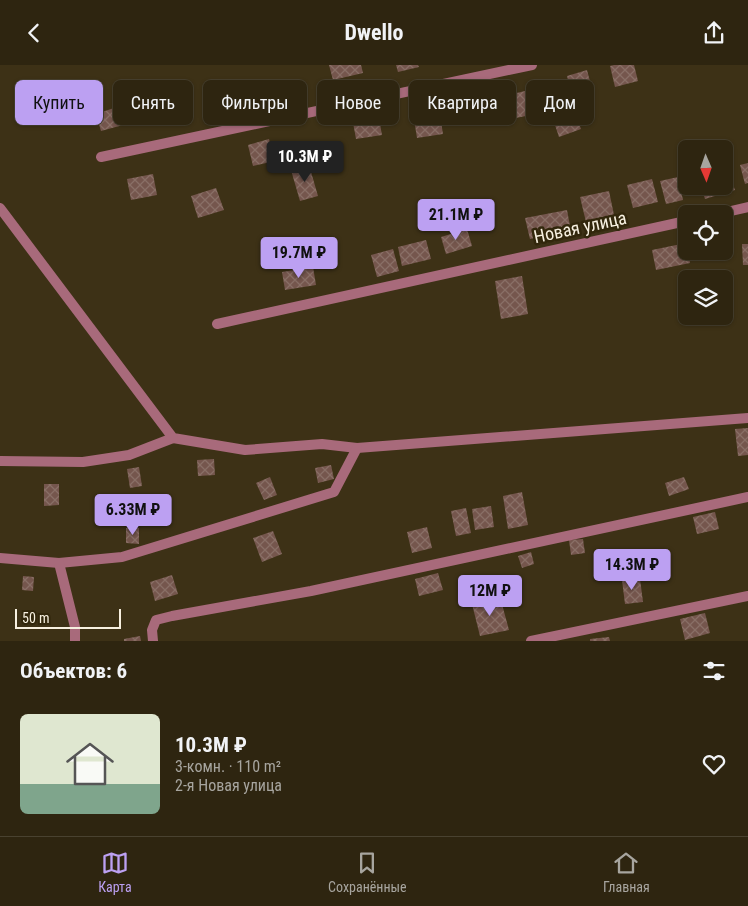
<!DOCTYPE html>
<html lang="ru">
<meta charset="utf-8">
<style>
body{margin:0;font-family:"Roboto Condensed",sans-serif;background:#3a311e;color:#f1f3f6;height:100vh;display:flex;flex-direction:column;font-size:19px;white-space:nowrap}
*{box-sizing:border-box;margin:0}
p{font-size:16px;color:#a7a59f}
.icon{flex:none;width:28px;height:28px;fill:none;stroke:currentColor;stroke-width:2;stroke-linecap:round;stroke-linejoin:round}
.map{position:relative;height:576px;overflow:hidden}
.side{display:flex;flex-direction:column;background:#2e2510;flex:1}
.side>*{flex:none}
.top-card{position:absolute;left:15px;top:15px;width:719px;height:45px;display:flex;gap:10px}
.needle{width:32px;rotate:178deg}
.tools{position:absolute;left:678px;top:75px;display:grid;gap:10px}
.tools a{display:grid;place-items:center;width:55px;height:55px;border-radius:8px;background:#2e2510;box-shadow:0 1px 4px #0004,0 0 0 1px #494230;font-size:25px}
.scale{position:absolute;left:15px;bottom:12px;width:106px;box-sizing:border-box;padding-left:5px;border:2px solid #f7f0e0;border-top:0;font-size:14px;line-height:18px;white-space:nowrap;color:#f7f0e0;-webkit-text-stroke:4px #32270c;paint-order:stroke}
.price{position:absolute;translate:-50% -42px;padding:0 11px;border-radius:5px;background:#bca0f2;color:#111;font-size:16px;line-height:32px;filter:drop-shadow(0 1px 2px #0008)}
.price::after{content:'';position:absolute;left:50%;top:30px;width:15px;height:11px;margin-left:-8px;background:inherit;clip-path:polygon(0 0,100% 0,50% 100%)}
.price.current{background:#222;color:#fff}
ul{padding:0;list-style:none}
li{display:flex;align-items:center;gap:15px;height:125px;padding:0 20px}
li+li{border-top:1px solid #494230}
li span{display:grid;place-items:center;flex:none;width:140px;height:100px;border-radius:8px;color:#555}
li>.icon{margin-inline-start:auto}
span .icon{width:60px;height:60px;fill:#fffc;stroke-width:1}
li b{font-size:21px}
h2{display:flex;justify-content:space-between;align-items:center;height:60px;padding:0 20px;font-size:21px}
.pill{padding:0 18px;border-radius:8px;background:#2e2510;box-shadow:0 1px 4px #0004,0 0 0 1px #494230;font-size:18px;line-height:45px}
.pill.current{background:#bca0f2;color:#111}
header{display:flex;justify-content:space-between;align-items:center;height:65px;padding:0 20px;background:#2e2510;font-size:22px;font-weight:700}
.menu{display:flex;justify-content:space-around;align-items:center;height:70px;border-top:1px solid #494230;background:#2e2510;font-size:14px;color:#a7a59f}
.menu a{display:grid;justify-items:center;gap:2px}
.menu .current{color:#bca0f2}
.map>svg:first-child{display:block}
.building{fill:url(#building-cross-hatch)}
.lines{fill:none;stroke-linecap:round;stroke-linejoin:round}
.street{stroke:#a86a7b;stroke-width:10}
.labels{text-anchor:middle;dominant-baseline:central;stroke-width:5;stroke-linejoin:round;paint-order:stroke}
.street-label{font-size:18px;fill:#f7f0e0;stroke:#32270c}
</style>
<header><svg class="icon" aria-label="back" viewBox="0 0 24 24"><path d="M15 5l-7 7 7 7"/></svg>Dwello<svg class="icon" aria-label="share" viewBox="0 0 24 24"><path d="M12 15V3M7 8l5-5 5 5M5 13v7h14v-7"/></svg></header>
<div class="map">
<svg width="748" height="576" viewBox="0 0 748 576">
<defs>
<pattern id="building-cross-hatch" width="8" height="8" patternUnits="userSpaceOnUse" patternTransform="scale(1.25)"><rect width="8" height="8" fill="#75564d"/><path d="M0 0l8 8M0 8l8-8" fill="none" stroke="#896f66"/></pattern>
</defs>
<rect width="100%" height="100%" fill="#3d3116"/>
<g class="building">
<polygon points="329,0 361,0 363,8 333,15"/>
<polygon points="396,0 418,0 419,2 398,7"/>
<polygon points="614,0 634,0 638,16 615,22 610,1"/>
<polygon points="587,5 592,24 572,30 567,11"/>
<polygon points="239,16 245,34 226,40 221,21"/>
<polygon points="187,24 192,49 161,54 157,30"/>
<polygon points="525,26 531,50 506,55 500,32"/>
<polygon points="117,42 123,60 101,66 96,49"/>
<polygon points="573,43 581,64 559,72 552,51"/>
<polygon points="439,45 443,69 417,73 413,48"/>
<polygon points="378,48 382,70 356,74 352,52"/>
<polygon points="269,74 275,96 253,101 248,80"/>
<polygon points="326,78 333,97 319,101 313,82"/>
<polygon points="748,98 748,118 745,119 740,100"/>
<polygon points="309,100 318,131 300,136 291,105"/>
<polygon points="727,102 735,125 705,134 701,121 724,121 724,104"/>
<polygon points="153,109 157,130 131,135 127,114"/>
<polygon points="678,112 683,135 666,139 660,116"/>
<polygon points="652,114 658,137 633,143 627,120"/>
<polygon points="216,123 224,145 198,153 191,131"/>
<polygon points="609,126 614,150 586,157 580,132"/>
<polygon points="567,145 571,166 530,174 525,153"/>
<polygon points="467,164 472,181 446,189 441,172"/>
<polygon points="730,170 733,189 706,192 705,186 724,186 724,171"/>
<polygon points="426,175 431,194 402,201 398,182"/>
<polygon points="686,178 686,186 688,186 690,198 656,205 652,185"/>
<polygon points="742,179 748,179 748,200 743,200"/>
<polygon points="393,184 399,206 377,212 371,190"/>
<polygon points="313,202 316,220 285,225 282,207"/>
<polygon points="522,211 528,249 501,254 495,216"/>
<polygon points="748,363 748,390 738,391 735,364"/>
<polygon points="214,394 215,410 198,411 197,395"/>
<polygon points="331,400 334,414 318,418 315,403"/>
<polygon points="139,402 142,421 130,423 127,404"/>
<polygon points="270,412 277,430 264,435 256,418"/>
<polygon points="684,412 689,424 669,431 665,418"/>
<polygon points="44,419 59,419 59,440 44,441"/>
<polygon points="522,427 528,460 508,464 503,431"/>
<polygon points="491,441 494,462 475,465 472,444"/>
<polygon points="466,443 471,468 456,471 451,446"/>
<polygon points="715,447 719,464 697,469 693,452"/>
<polygon points="427,462 432,483 412,488 407,467"/>
<polygon points="126,463 139,463 139,479 126,478"/>
<polygon points="273,466 282,489 262,497 253,473"/>
<polygon points="583,474 585,488 571,490 569,475"/>
<polygon points="531,487 534,499 522,503 518,491"/>
<polygon points="438,508 443,525 419,531 415,514"/>
<polygon points="172,510 178,529 155,536 150,517"/>
<polygon points="23,511 34,512 33,526 22,525"/>
<polygon points="640,514 643,537 625,539 622,515"/>
<polygon points="500,532 509,565 480,571 472,539"/>
<polygon points="705,548 710,568 685,575 680,554"/>
<polygon points="140,571 141,576 124,576 124,574"/>
<polygon points="609,572 610,576 590,576 590,574"/>
</g>
<g class="lines">
<g class="street">
<polyline points="101,92 532,0"/>
<polyline points="0,143 173,373 245,385 322,379 357,383 748,353"/>
<polyline points="718,149 748,142"/>
<polyline points="217,259 686,156"/>
<polyline points="0,396 83,397 129,390 173,373"/>
<polyline points="0,493 59,498 122,492 334,427 357,383"/>
<polyline points="59,498 75,562 75,576"/>
<polyline points="153,576 152,565 156,555 172,551 311,526 748,432"/>
<polyline points="531,576 748,531"/>
</g>
</g>
<g class="labels">
<g class="street-label">
<text transform="translate(580 162) rotate(-12)">Новая улица</text>
</g>
</g>
</svg>
<div class="tools">
<a><svg class="needle" viewBox="-14 -14 28 28"><path d="M0-13l5 13h-10z" fill="#e53935"/><path d="M0 13l5-13h-10z" fill="#a7a59f"/></svg></a>
<a><svg class="icon" aria-label="locate" viewBox="0 0 24 24"><circle cx="12" cy="12" r="6"/><path d="M12 2v4M12 18v4M2 12h4M18 12h4"/></svg></a>
<a><svg class="icon" aria-label="layers" viewBox="0 0 24 24"><path d="M12 4l9 5-9 5-9-5zM3 14l9 5 9-5"/></svg></a>
</div>
<div class="scale">50 m</div>
<b class="price current" style="left:305px;top:118px">10.3M ₽</b>
<b class="price" style="left:456px;top:176px">21.1M ₽</b>
<b class="price" style="left:299px;top:214px">19.7M ₽</b>
<b class="price" style="left:133px;top:471px">6.33M ₽</b>
<b class="price" style="left:632px;top:526px">14.3M ₽</b>
<b class="price" style="left:490px;top:552px">12M ₽</b>
<div class="top-card">
<a class="pill current">Купить</a>
<a class="pill">Снять</a>
<a class="pill">Фильтры</a>
<a class="pill">Новое</a>
<a class="pill">Квартира</a>
<a class="pill">Дом</a>
</div>
</div>
<section class="side">
<h2>Объектов: 6<svg class="icon" aria-label="filters" viewBox="0 0 24 24"><path d="M4 7h16M4 17h16"/><circle cx="9" cy="7" r="2"/><circle cx="15" cy="17" r="2"/></svg></h2>
<ul>
<li><span style="background:linear-gradient(#dfe7d0 70%,#7fa58c 0)"><svg class="icon" aria-label="home" viewBox="0 0 24 24"><path d="M3 11l9-7 9 7M6 9v11h12V9"/></svg></span><div><b>10.3M ₽</b><p>3-комн. · 110 m²</p><p>2-я Новая улица</p></div><svg class="icon" aria-label="heart" viewBox="0 0 24 24"><path d="M12 20l-8-8c-3-5 5-10 8-4 3-6 11-1 8 4z"/></svg></li>
</ul>
</section>
<nav class="menu">
<a class="current"><svg class="icon" aria-label="map" viewBox="0 0 24 24"><path d="M3 6l6-2 6 2 6-2v14l-6 2-6-2-6 2zM9 4v14M15 6v14"/></svg>Карта</a>
<a><svg class="icon" aria-label="saved" viewBox="0 0 24 24"><path d="M7 4h10v16l-5-4-5 4z"/></svg>Сохранённые</a>
<a><svg class="icon" aria-label="home" viewBox="0 0 24 24"><path d="M3 11l9-7 9 7M6 9v11h12V9"/></svg>Главная</a>
</nav>
